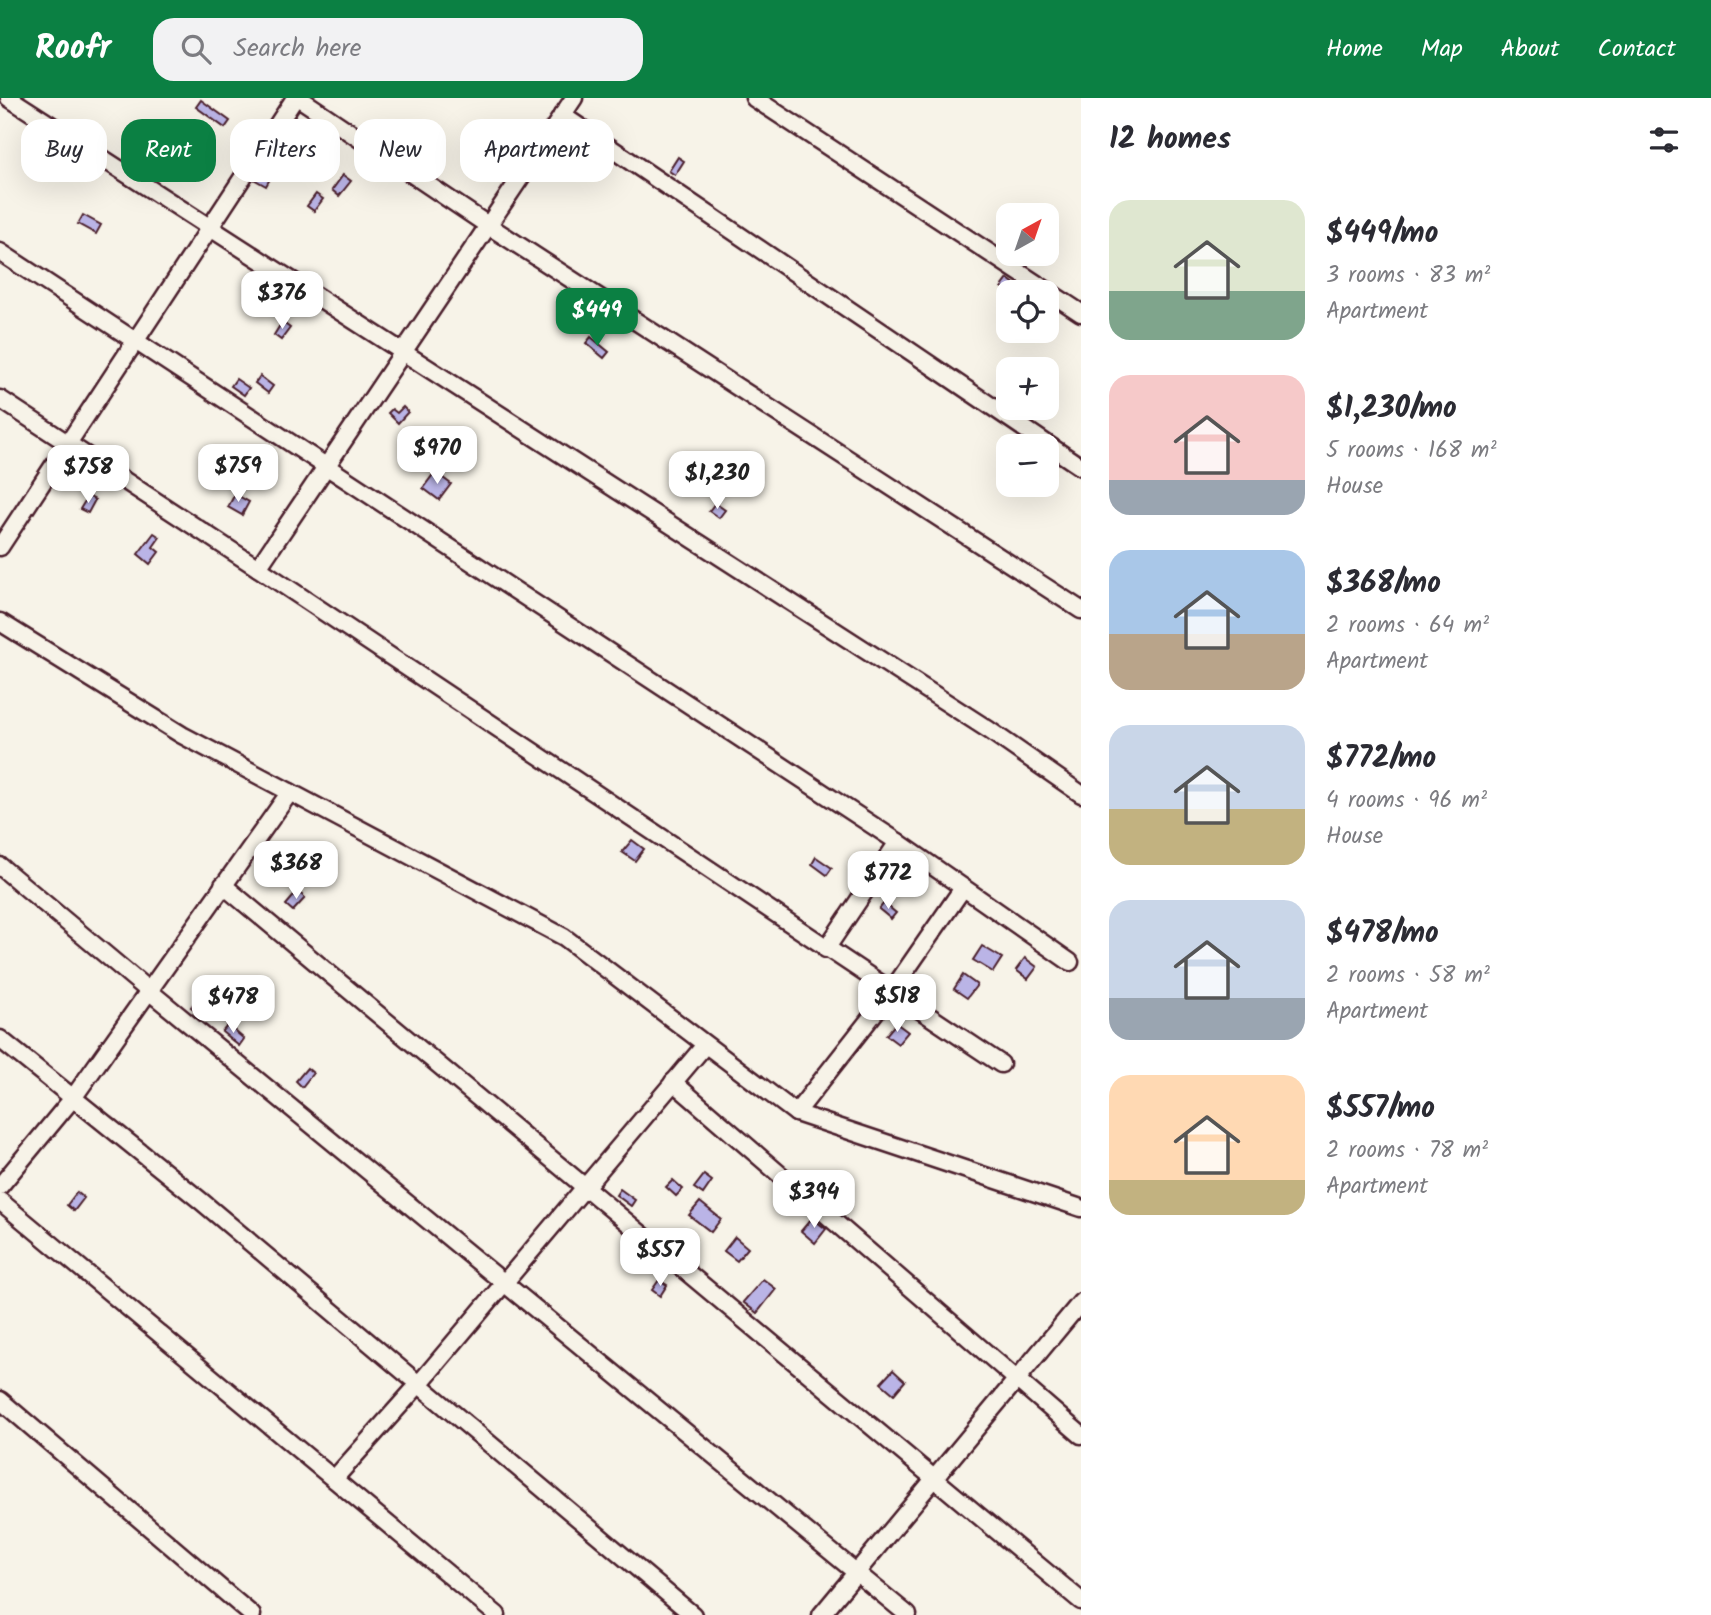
<!DOCTYPE html>
<meta charset="utf-8">
<style>
body{margin:0;font-family:Kalam,sans-serif;background:#f2f2f3;color:#2b2b33;height:100vh;display:flex;flex-direction:column;font-size:26px;white-space:nowrap}
*{box-sizing:border-box;margin:0}
p{font-size:23px;color:#7c7c81}
.icon{flex:none;width:38px;height:38px;fill:none;stroke:currentColor;stroke-width:2;stroke-linecap:round;stroke-linejoin:round}
.map{position:relative;flex:1;overflow:hidden}
.side{display:flex;flex-direction:column;background:#fff;width:630px}
.side>*{flex:none}
.hud{position:absolute;left:21px;top:21px;width:665px;height:63px;display:flex;gap:14px}
.needle{width:46px;rotate:40deg}
.tools{position:absolute;left:996px;top:105px;display:grid;gap:14px}
.tools a{display:grid;place-items:center;width:63px;height:63px;border-radius:14px;background:#fff;box-shadow:0 7px 28px #0002;font-size:35px}
.price{position:absolute;translate:-50% -60px;padding:0 16px;border-radius:14px;background:#fff;color:#222;font-size:23px;line-height:46px;filter:drop-shadow(0 2px 4px #0008)}
.price::after{content:'';position:absolute;left:50%;top:42px;width:21px;height:16px;margin-left:-10px;background:inherit;clip-path:polygon(0 0,100% 0,50% 100%)}
.price.selected{background:#0b8043;color:#fff}
ul{padding:0;list-style:none}
li{display:flex;align-items:center;gap:21px;height:175px;padding:0 28px}
li span{display:grid;place-items:center;flex:none;width:196px;height:140px;border-radius:21px;color:#555}
li>.icon{margin-inline-start:auto}
span .icon{width:84px;height:84px;fill:#fffc;stroke-width:1}
li b{font-size:30px}
h2{display:flex;justify-content:space-between;align-items:center;height:84px;padding:0 28px;font-size:30px}
.pill{padding:0 24px;border-radius:21px;background:#fff;box-shadow:0 7px 28px #0002;font-size:24px;line-height:63px}
.pill.selected{background:#0b8043;color:#fff}
header{display:flex;align-items:center;gap:42px;box-sizing:border-box;height:98px;padding:0 35px;background:#0b8043;color:#fff}
header strong{font-size:33px}
nav{display:flex;gap:38px;margin-inline-start:auto;font-size:24px}
.search{width:490px;height:63px;background:#f2f2f3;display:flex;align-items:center;gap:18px;box-sizing:border-box;padding:0 24px;border-radius:21px;color:#7c7c81;font-size:26px}
main{display:flex;flex:1;min-height:0}
.map>svg:first-child{display:block}
.building{fill:#bab4e6;stroke:#4a1f2b;stroke-width:2}
.lines{fill:none;stroke-linecap:round;stroke-linejoin:round}
.minor-casing{stroke:#4a1f2b;stroke-width:21}
.minor{stroke:#f7f3e8;stroke-width:16}
</style>
<header>
<strong>Roofr</strong>
<div class="search"><svg class="icon" aria-label="search" viewBox="0 0 24 24"><circle cx="10" cy="10" r="6"/><path d="M15 15l6 6"/></svg>Search here</div>
<nav><a>Home</a><a>Map</a><a>About</a><a>Contact</a></nav>
</header>
<main>
<div class="map">
<svg width="1081" height="1517" viewBox="0 0 1081 1517">
<rect width="100%" height="100%" fill="#f7f3e8"/>
<filter id="ink" filterUnits="userSpaceOnUse"><feTurbulence type="fractalNoise" baseFrequency=".0143" numOctaves="2"/><feDisplacementMap in="SourceGraphic" scale="14" xChannelSelector="R" yChannelSelector="G"/><feConvolveMatrix kernelMatrix="1 2 1 2 8 2 1 2 1" color-interpolation-filters="sRGB"/></filter>
<g filter="url(#ink)">
<g class="building">
<polygon points="201,2 230,23 225,30 196,9"/>
<polygon points="678,59 684,63 675,77 669,73"/>
<polygon points="259,66 274,74 266,88 252,80"/>
<polygon points="343,77 351,83 339,98 332,92"/>
<polygon points="316,96 323,101 314,113 307,108"/>
<polygon points="83,117 101,127 96,136 78,126"/>
<polygon points="1008,181 1025,194 1009,194 1002,189"/>
<polygon points="282,224 290,230 281,242 274,237"/>
<polygon points="591,239 609,254 604,260 586,245"/>
<polygon points="260,278 273,288 268,295 255,285"/>
<polygon points="236,281 249,290 244,297 231,288"/>
<polygon points="403,309 408,314 398,325 388,315 392,311 397,315"/>
<polygon points="435,374 451,386 439,402 423,390"/>
<polygon points="235,396 249,404 242,417 228,409"/>
<polygon points="88,398 95,402 88,415 80,411"/>
<polygon points="715,405 725,412 719,420 709,413"/>
<polygon points="154,435 160,439 153,449 159,454 150,466 138,456"/>
<polygon points="632,742 644,751 635,763 622,754"/>
<polygon points="816,759 832,770 827,777 812,766"/>
<polygon points="890,774 899,780 890,793 881,786"/>
<polygon points="298,793 305,800 293,813 286,807"/>
<polygon points="884,805 896,815 891,821 879,811"/>
<polygon points="982,848 1002,860 993,874 973,862"/>
<polygon points="1025,860 1037,869 1028,881 1016,872"/>
<polygon points="963,877 977,887 967,900 954,891"/>
<polygon points="196,902 213,916 208,922 191,909"/>
<polygon points="896,925 908,934 898,946 886,937"/>
<polygon points="228,927 244,941 239,948 222,934"/>
<polygon points="307,970 313,975 302,989 296,983"/>
<polygon points="704,1077 712,1083 703,1096 694,1090"/>
<polygon points="673,1082 683,1091 676,1098 666,1089"/>
<polygon points="620,1091 635,1102 631,1108 616,1097"/>
<polygon points="77,1094 84,1100 74,1113 67,1107"/>
<polygon points="700,1104 721,1121 711,1134 689,1117"/>
<polygon points="812,1120 826,1131 815,1145 801,1133"/>
<polygon points="735,1139 748,1150 737,1163 724,1153"/>
<polygon points="763,1181 776,1191 757,1215 743,1204"/>
<polygon points="659,1182 667,1187 660,1198 652,1192"/>
<polygon points="893,1272 905,1283 894,1296 881,1285"/>
</g>
<g class="lines">
<g class="minor-casing">
<g id="minor">
<polyline points="9,0 989,632 1081,696"/>
<polyline points="299,0 489,128 1081,512"/>
<polyline points="754,0 1081,215"/>
<polyline points="562,17 1081,369"/>
<polyline points="0,154 898,744 1070,864"/>
<polyline points="0,301 258,470 1001,966"/>
<polyline points="0,449 295,0"/>
<polyline points="258,470 574,0"/>
<polyline points="0,524 182,637 564,839 796,1015 1081,1110"/>
<polyline points="0,768 149,893 908,1517"/>
<polyline points="223,787 1081,1503"/>
<polyline points="826,851 898,744"/>
<polyline points="0,941 201,1103 693,1517"/>
<polyline points="673,984 1081,1337"/>
<polyline points="796,1015 891,894 963,790"/>
<polyline points="0,1088 73,1000 290,694"/>
<polyline points="0,1103 497,1517"/>
<polyline points="0,1302 252,1517"/>
<polyline points="334,1381 419,1286 705,947"/>
<polyline points="821,1517 1081,1204"/>
</g>
</g>
<use href="#minor" class="minor"/>
</g>
</g>
</svg>
<div class="tools">
<a><svg class="needle" viewBox="-14 -14 28 28"><path d="M0-13l5 13h-10z" fill="#e53935"/><path d="M0 13l5-13h-10z" fill="#7c7c81"/></svg></a>
<a><svg class="icon" aria-label="locate" viewBox="0 0 24 24"><circle cx="12" cy="12" r="6"/><path d="M12 2v4M12 18v4M2 12h4M18 12h4"/></svg></a>
<a>+</a>
<a>−</a>
</div>
<b class="price" style="left:282px;top:233px">$376</b>
<b class="price selected" style="left:597px;top:250px">$449</b>
<b class="price" style="left:437px;top:388px">$970</b>
<b class="price" style="left:238px;top:406px">$759</b>
<b class="price" style="left:88px;top:407px">$758</b>
<b class="price" style="left:717px;top:413px">$1,230</b>
<b class="price" style="left:296px;top:803px">$368</b>
<b class="price" style="left:888px;top:813px">$772</b>
<b class="price" style="left:897px;top:936px">$518</b>
<b class="price" style="left:233px;top:937px">$478</b>
<b class="price" style="left:814px;top:1132px">$394</b>
<b class="price" style="left:660px;top:1190px">$557</b>
<div class="hud">
<a class="pill">Buy</a>
<a class="pill selected">Rent</a>
<a class="pill">Filters</a>
<a class="pill">New</a>
<a class="pill">Apartment</a>
</div>
</div>
<section class="side">
<h2>12 homes<svg class="icon" aria-label="filters" viewBox="0 0 24 24"><path d="M4 7h16M4 17h16"/><circle cx="9" cy="7" r="2"/><circle cx="15" cy="17" r="2"/></svg></h2>
<ul>
<li><span style="background:linear-gradient(#dfe7d0 65%,#7fa58c 0)"><svg class="icon" aria-label="home" viewBox="0 0 24 24"><path d="M3 11l9-7 9 7M6 9v11h12V9"/></svg></span><div><b>$449/mo</b><p>3 rooms · 83 m²</p><p>Apartment</p></div></li>
<li><span style="background:linear-gradient(#f6c9c9 75%,#9aa5b1 0)"><svg class="icon" aria-label="home" viewBox="0 0 24 24"><path d="M3 11l9-7 9 7M6 9v11h12V9"/></svg></span><div><b>$1,230/mo</b><p>5 rooms · 168 m²</p><p>House</p></div></li>
<li><span style="background:linear-gradient(#a9c7e8 60%,#b9a48a 0)"><svg class="icon" aria-label="home" viewBox="0 0 24 24"><path d="M3 11l9-7 9 7M6 9v11h12V9"/></svg></span><div><b>$368/mo</b><p>2 rooms · 64 m²</p><p>Apartment</p></div></li>
<li><span style="background:linear-gradient(#c9d6e8 60%,#c2b280 0)"><svg class="icon" aria-label="home" viewBox="0 0 24 24"><path d="M3 11l9-7 9 7M6 9v11h12V9"/></svg></span><div><b>$772/mo</b><p>4 rooms · 96 m²</p><p>House</p></div></li>
<li><span style="background:linear-gradient(#c9d6e8 70%,#9aa5b1 0)"><svg class="icon" aria-label="home" viewBox="0 0 24 24"><path d="M3 11l9-7 9 7M6 9v11h12V9"/></svg></span><div><b>$478/mo</b><p>2 rooms · 58 m²</p><p>Apartment</p></div></li>
<li><span style="background:linear-gradient(#ffd9b3 75%,#c2b280 0)"><svg class="icon" aria-label="home" viewBox="0 0 24 24"><path d="M3 11l9-7 9 7M6 9v11h12V9"/></svg></span><div><b>$557/mo</b><p>2 rooms · 78 m²</p><p>Apartment</p></div></li>
</ul>
</section>
</main>
